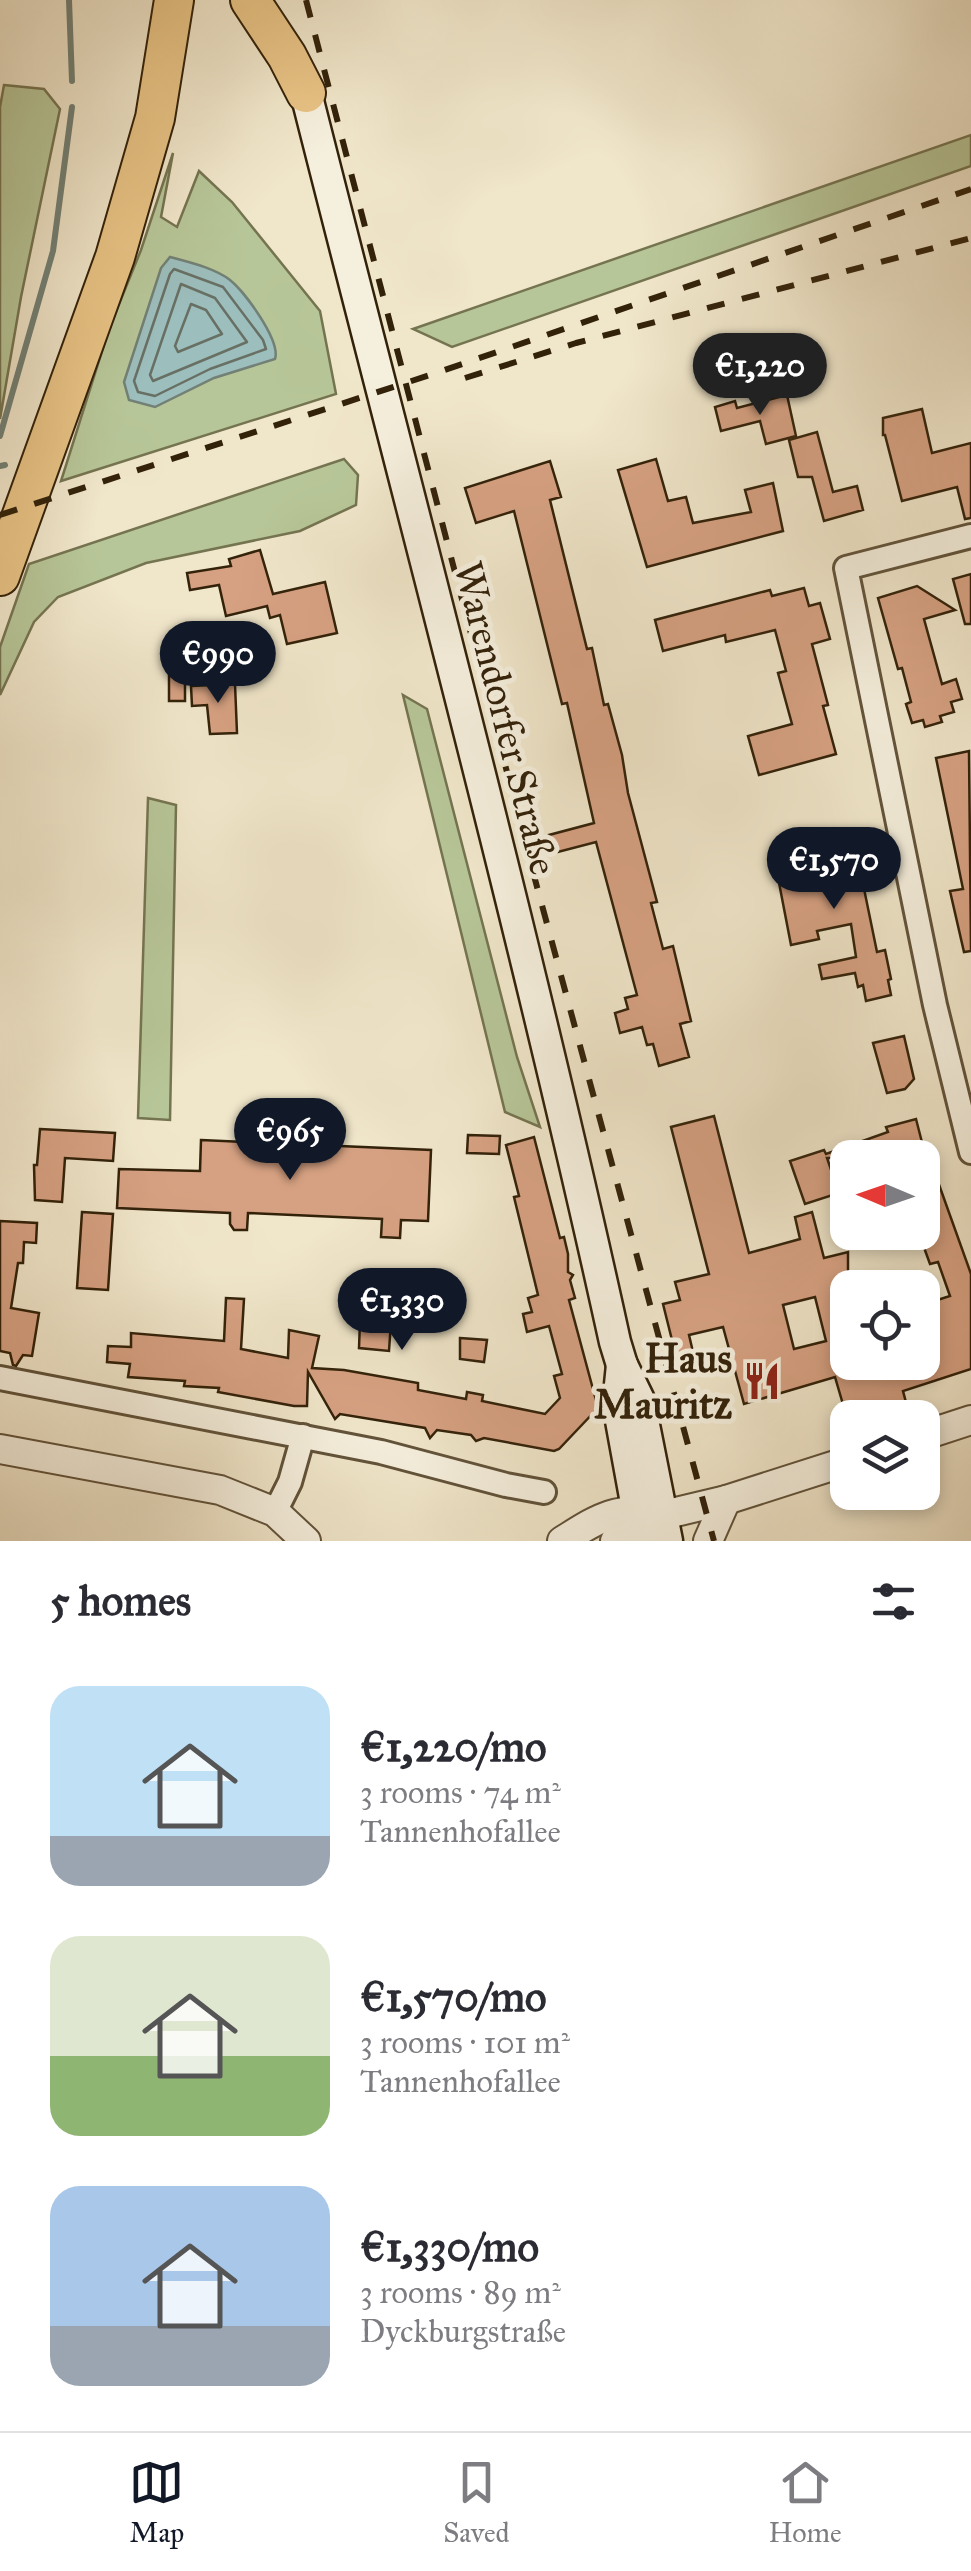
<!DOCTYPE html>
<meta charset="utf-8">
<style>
body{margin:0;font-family:"IM FELL Great Primer",serif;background:#f2f2f3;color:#2b2b33;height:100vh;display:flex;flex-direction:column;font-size:38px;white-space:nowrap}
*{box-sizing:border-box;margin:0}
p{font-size:32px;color:#7c7c81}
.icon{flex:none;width:55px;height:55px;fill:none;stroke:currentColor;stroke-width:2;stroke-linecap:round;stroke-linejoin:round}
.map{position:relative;height:1541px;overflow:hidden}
.sheet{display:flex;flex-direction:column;background:#fff;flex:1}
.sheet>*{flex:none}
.needle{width:65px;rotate:272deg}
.tools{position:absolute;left:830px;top:1140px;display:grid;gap:20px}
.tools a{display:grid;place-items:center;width:110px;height:110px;border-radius:20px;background:#fff;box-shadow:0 5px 15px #0003;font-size:50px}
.price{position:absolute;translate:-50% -85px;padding:0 22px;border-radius:35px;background:#111827;color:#fff;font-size:32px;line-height:65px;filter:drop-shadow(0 2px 5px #0008)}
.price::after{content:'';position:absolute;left:50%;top:60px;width:30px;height:22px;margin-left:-15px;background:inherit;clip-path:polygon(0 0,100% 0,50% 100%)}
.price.current{background:#222;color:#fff}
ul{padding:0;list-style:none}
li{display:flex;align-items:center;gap:30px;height:250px;padding:0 50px}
li span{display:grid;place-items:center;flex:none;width:280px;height:200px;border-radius:30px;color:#555}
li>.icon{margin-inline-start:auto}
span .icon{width:120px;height:120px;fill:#fffc;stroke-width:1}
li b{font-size:42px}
h2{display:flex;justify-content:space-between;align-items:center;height:120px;padding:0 50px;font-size:42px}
.tabs{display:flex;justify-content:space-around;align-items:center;height:140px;border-top:2px solid #e1e1e2;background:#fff;font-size:28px;color:#7c7c81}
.tabs a{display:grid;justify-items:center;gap:5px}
.tabs .current{color:#111827}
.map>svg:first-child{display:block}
.green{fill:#b7c698;stroke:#757451;stroke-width:2.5}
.water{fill:#9cbebd;stroke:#728075;stroke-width:2.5}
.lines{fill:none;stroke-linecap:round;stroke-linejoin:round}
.shore{stroke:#687064;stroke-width:2.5}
.stream{stroke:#728075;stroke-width:6}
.building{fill:#d6a182;stroke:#33220a;stroke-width:2.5;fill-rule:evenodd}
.minor-casing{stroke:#62533a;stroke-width:28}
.tertiary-casing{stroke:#62533a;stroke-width:32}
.secondary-casing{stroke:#33220a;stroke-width:35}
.trunk-casing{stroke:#33220a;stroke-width:42}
.minor{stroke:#f5efdd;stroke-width:22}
.tertiary{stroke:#f5efdd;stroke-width:28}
.secondary{stroke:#f5efdd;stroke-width:30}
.trunk{stroke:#e8c385;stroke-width:38}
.rail{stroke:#33220a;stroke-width:6;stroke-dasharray:18 18;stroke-linecap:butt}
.labels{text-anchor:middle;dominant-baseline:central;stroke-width:10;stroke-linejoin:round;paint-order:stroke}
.street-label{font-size:40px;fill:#33220a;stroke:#f5efdd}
.poi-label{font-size:40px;font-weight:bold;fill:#33220a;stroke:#f5efdd;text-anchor:end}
</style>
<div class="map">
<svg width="971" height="1541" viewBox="0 0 971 1541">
<rect width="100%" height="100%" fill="#f0e6ca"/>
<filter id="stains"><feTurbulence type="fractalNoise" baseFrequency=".002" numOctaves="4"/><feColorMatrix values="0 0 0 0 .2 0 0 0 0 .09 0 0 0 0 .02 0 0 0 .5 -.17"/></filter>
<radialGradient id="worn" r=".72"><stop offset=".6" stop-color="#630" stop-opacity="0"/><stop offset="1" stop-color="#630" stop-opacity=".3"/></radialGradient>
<g class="green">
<polygon points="4,85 44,89 60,109 21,297 0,419 0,107"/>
<polygon points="971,135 971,166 452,347 413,329"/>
<polygon points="173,153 161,217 177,227 199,171 232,202 320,311 336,394 61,481 109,329 141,250"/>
<polygon points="344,459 358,475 356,505 300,531 146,563 58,597 34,622 0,695 0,647 29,564"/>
<polygon points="403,695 427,709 517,1057 540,1127 505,1112"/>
<polygon points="148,798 176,805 170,1120 138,1118"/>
</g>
<path class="water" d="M170,257C188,262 215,268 230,280C245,292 281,341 275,359L214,378L155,407L129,400L124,382L161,268Z"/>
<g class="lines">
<g class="shore">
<polygon points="174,269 223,287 263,340 266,349 210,369 155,396 138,392 134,381 170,274"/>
<polygon points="181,284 215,298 247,342 153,381 150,375"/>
<polygon points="191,304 206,310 222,334 178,352 175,346"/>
</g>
<g class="stream">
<polyline points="69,0 72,81"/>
<polyline points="0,436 53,251 72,107"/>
<polyline points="0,466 5,465"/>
</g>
</g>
<g class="building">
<polygon points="787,395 796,436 766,444 760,421 721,431 715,407 735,401 737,408"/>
<polygon points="922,409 932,453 971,443 971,518 965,519 957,487 902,501 885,435 883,435 883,418"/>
<polygon points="817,432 833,492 857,486 863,510 824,521 812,477 798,477 789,440"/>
<polygon points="656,459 668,501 686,497 693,523 751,512 745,490 773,483 783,531 647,567 618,470"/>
<polygon points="550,461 561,497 550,500 587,649 592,648 604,705 608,704 622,755 628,793 657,902 651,903 663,949 673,946 691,1021 680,1024 689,1057 659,1066 653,1044 647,1045 642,1027 620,1033 615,1013 628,1009 625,998 637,995 596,842 554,853 549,835 594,823 567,703 562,704 514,511 476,523 465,488"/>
<polygon points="260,550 273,594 325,582 337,633 287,644 280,615 270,618 267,606 226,616 219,585 190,590 187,573 231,566 229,559"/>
<polygon points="971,574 971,624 965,624 953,579"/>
<polygon points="917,586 955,610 924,619 942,684 956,679 962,699 951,702 954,712 940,716 942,722 925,727 923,720 912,723 906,704 911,702 902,668 898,669 878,598"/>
<polygon points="804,588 809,606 820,603 830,639 812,644 828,705 823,706 836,754 759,775 748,736 792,724 778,673 786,671 775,630 726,642 725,635 663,651 655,620 770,590 772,596"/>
<polygon points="185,661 185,701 169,701 169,662"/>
<polygon points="235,684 237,733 210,734 207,705 192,706 191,686"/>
<polygon points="969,751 971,951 964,952 950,891 963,889 936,758"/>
<polygon points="854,840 877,952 885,950 891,979 888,980 891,995 866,1001 863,985 858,987 855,973 822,979 819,965 856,957 851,924 817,931 819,939 791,945 775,862 827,851 826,846"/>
<polygon points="904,1036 914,1079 905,1089 887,1093 873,1043"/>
<path d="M714,1116L749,1253L800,1239L795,1217L812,1212L824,1258L848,1252V1307L837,1310L848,1345V1362H890L894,1375L922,1367V1305L950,1296L938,1262L930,1264L922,1242V1183L937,1179L971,1274V1369L903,1391L908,1410L881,1418H847L835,1377L744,1404L723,1327L689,1335L693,1352L676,1356L663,1304L680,1300L675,1282L709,1274L671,1127ZM815,1297L826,1341L794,1349L783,1305Z"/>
<polygon points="916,1119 926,1158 827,1158 839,1193 805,1204 790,1161 824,1150 826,1154 888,1132 886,1127"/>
<polygon points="40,1129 115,1133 113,1161 65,1158 62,1202 35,1200 34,1165 37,1165"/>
<polygon points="468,1135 500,1136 499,1154 467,1153"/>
<polygon points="534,1137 560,1238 564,1237 568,1254 568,1272 573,1275 570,1280 575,1298 569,1300 597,1404 596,1410 559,1449 554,1451 484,1438 476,1441 471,1435 437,1430 430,1438 425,1428 340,1414 335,1419 308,1372 307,1406 294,1406 218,1392 219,1388 184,1386 185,1381 128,1377 130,1364 107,1362 108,1346 131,1347 131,1333 224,1341 226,1298 244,1299 241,1349 288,1358 289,1330 319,1336 312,1368 344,1370 418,1383 418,1390 466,1399 467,1392 483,1395 482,1401 545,1414 560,1398 554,1376 562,1374 549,1326 527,1332 523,1314 532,1312 528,1298 538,1295 514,1197 519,1196 506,1145"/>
<polygon points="201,1140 431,1150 428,1221 401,1220 400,1238 381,1237 382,1219 248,1213 247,1230 234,1230 230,1224 230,1213 117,1208 119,1169 200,1171"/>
<polygon points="82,1212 113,1214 108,1290 77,1288"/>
<polygon points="0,1221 37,1223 36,1243 24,1242 23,1263 18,1263 11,1308 39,1313 32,1356 23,1355 16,1366 13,1365 10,1353 0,1351"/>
<polygon points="360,1321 391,1322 389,1351 359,1348"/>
<polygon points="460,1338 487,1340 484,1362 460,1359"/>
</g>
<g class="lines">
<g class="minor-casing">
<g id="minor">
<polyline points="971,536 846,568 935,1005 971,1152"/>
<polyline points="0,1378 381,1452 506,1485 544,1492"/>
<polyline points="275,1512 290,1482 303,1436"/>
</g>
</g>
<g class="tertiary-casing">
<g id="tertiary">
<polyline points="922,1436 971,1420"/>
<polyline points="0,1449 220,1490 275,1512 306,1541"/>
<path d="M562,1541C596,1520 616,1505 656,1514"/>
<polyline points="615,1541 663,1515 726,1500 848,1461"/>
<polyline points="708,1541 726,1500"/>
</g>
</g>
<g class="secondary-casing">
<g id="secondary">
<path d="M306,93C411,509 523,923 615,1342L622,1365L639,1400L667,1541"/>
<polyline points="622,1365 618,1404 643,1541"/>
</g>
</g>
<g class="trunk-casing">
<g id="trunk">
<polyline points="250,0 287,56 306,93"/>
<polyline points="0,576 115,257 155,118 174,0"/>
</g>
</g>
<use href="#minor" class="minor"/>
<use href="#tertiary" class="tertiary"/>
<use href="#secondary" class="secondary"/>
<use href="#trunk" class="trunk"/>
<g class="rail">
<polyline points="306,0 533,872 714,1541"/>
<polyline points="465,378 576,343 971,238"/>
<polyline points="0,515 433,374 971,189"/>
</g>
</g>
<defs>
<g id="restaurant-bare" transform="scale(3)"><path d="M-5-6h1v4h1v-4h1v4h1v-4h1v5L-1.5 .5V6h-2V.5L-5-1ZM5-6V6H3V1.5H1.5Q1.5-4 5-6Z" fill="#8f2418" stroke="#f5efdd" stroke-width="2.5" paint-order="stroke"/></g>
</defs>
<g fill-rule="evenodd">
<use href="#restaurant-bare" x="762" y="1381"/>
</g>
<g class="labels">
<g class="street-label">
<text transform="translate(506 718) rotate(76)">Warendorfer Straße</text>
</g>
<g class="poi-label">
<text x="732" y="1358">Haus<tspan x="732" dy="46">Mauritz</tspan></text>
</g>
</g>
<rect width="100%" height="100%" filter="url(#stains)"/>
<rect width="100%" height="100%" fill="url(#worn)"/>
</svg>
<div class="tools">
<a><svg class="needle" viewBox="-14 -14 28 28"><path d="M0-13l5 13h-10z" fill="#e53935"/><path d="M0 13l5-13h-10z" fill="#7c7c81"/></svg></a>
<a><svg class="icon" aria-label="locate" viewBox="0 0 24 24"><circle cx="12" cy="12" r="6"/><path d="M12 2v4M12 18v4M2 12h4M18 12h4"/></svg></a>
<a><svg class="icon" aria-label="layers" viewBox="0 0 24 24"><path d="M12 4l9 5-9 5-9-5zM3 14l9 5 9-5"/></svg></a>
</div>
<b class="price current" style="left:760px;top:418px">€1,220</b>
<b class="price" style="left:218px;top:706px">€990</b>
<b class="price" style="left:834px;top:912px">€1,570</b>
<b class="price" style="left:290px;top:1183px">€965</b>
<b class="price" style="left:402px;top:1353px">€1,330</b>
</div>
<section class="sheet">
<h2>5 homes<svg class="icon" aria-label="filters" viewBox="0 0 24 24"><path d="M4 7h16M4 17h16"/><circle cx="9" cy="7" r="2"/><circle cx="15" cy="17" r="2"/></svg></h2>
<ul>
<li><span style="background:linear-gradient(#bfe0f5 75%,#9aa5b1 0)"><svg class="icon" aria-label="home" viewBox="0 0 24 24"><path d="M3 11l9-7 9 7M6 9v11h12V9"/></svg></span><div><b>€1,220/mo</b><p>3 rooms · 74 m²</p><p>Tannenhofallee</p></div></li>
<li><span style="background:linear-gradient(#dfe7d0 60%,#8fb573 0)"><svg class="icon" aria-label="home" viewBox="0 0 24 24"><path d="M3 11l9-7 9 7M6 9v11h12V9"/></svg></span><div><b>€1,570/mo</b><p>3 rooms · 101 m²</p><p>Tannenhofallee</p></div></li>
<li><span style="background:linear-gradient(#a9c7e8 70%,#9aa5b1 0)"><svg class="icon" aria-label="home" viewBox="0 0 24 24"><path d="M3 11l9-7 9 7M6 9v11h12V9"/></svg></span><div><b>€1,330/mo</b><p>3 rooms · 89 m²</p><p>Dyckburgstraße</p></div></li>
</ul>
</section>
<nav class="tabs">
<a class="current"><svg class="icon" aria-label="map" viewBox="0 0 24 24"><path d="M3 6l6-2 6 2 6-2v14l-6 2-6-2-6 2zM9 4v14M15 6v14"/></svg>Map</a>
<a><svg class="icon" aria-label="saved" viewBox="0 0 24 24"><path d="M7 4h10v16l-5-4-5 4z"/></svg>Saved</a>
<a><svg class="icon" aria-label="home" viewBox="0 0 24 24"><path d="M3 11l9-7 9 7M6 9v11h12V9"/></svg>Home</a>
</nav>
